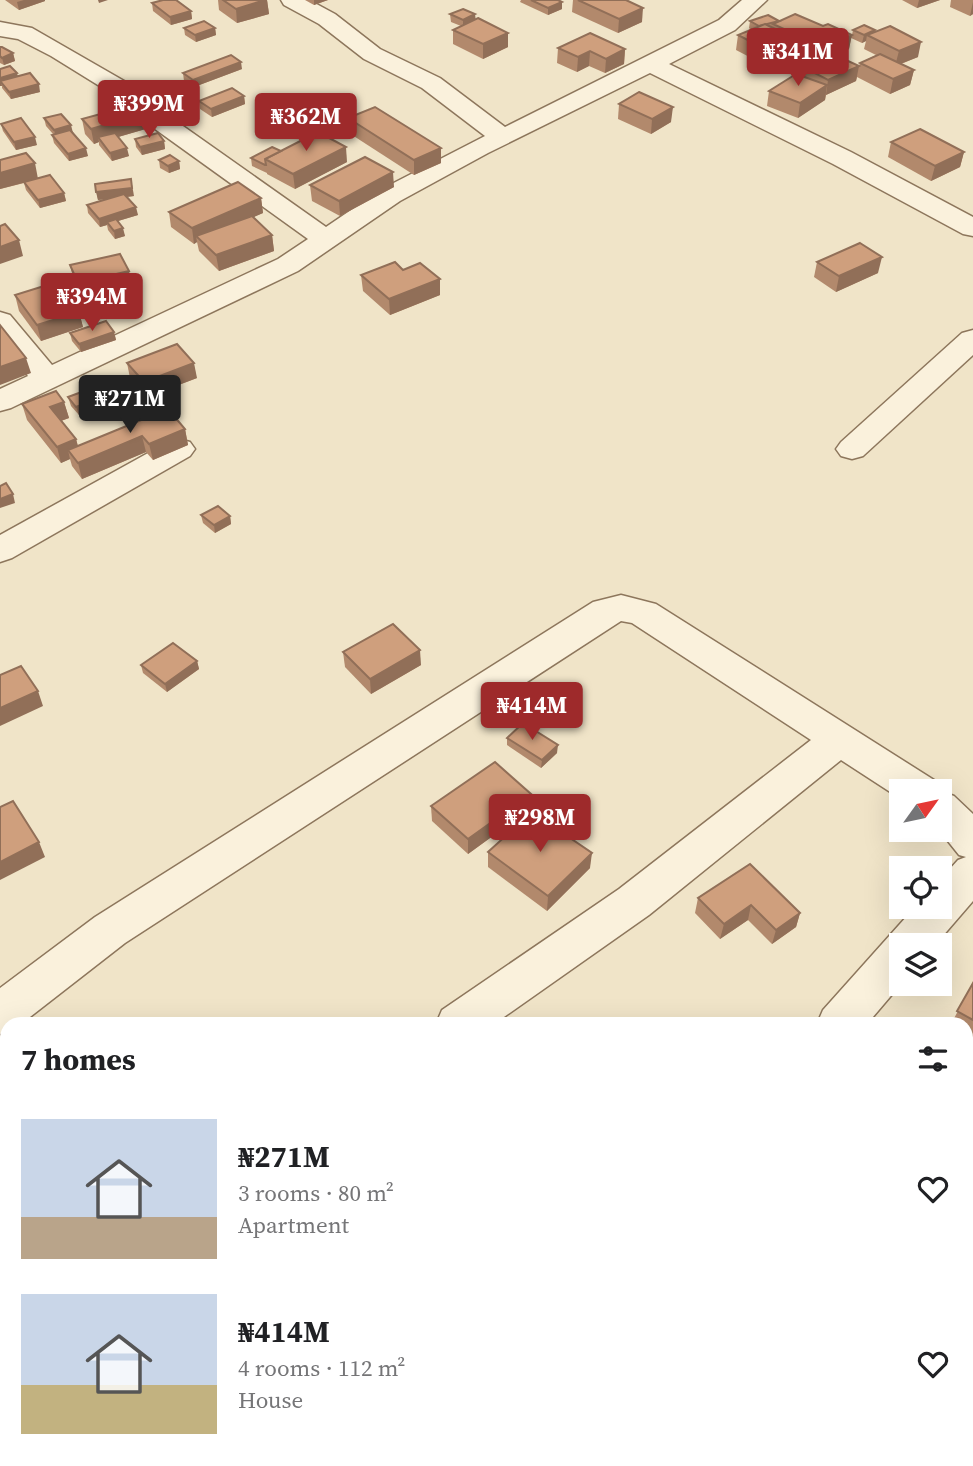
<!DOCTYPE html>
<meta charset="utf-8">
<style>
body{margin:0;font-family:"Source Serif 4",serif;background:#f2f2f2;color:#202124;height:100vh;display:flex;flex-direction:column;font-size:26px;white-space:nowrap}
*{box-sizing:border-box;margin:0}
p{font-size:23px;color:#757577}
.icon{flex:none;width:38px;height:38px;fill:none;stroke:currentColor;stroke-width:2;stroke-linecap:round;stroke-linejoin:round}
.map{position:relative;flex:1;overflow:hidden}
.side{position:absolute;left:0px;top:1017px;width:973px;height:450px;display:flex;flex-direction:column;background:#fff;border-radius:21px 21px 0 0;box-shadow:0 7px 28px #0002}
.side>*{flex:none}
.needle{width:46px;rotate:57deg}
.buttons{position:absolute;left:889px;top:779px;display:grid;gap:14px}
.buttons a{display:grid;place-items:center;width:63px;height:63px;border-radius:0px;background:#fff;box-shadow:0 7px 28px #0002;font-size:35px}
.price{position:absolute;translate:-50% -60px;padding:0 16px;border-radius:7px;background:#9e2a2b;color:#fff;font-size:23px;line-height:46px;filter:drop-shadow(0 2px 4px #0008)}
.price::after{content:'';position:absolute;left:50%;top:42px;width:21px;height:16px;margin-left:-10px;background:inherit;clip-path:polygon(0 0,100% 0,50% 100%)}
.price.current{background:#222;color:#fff}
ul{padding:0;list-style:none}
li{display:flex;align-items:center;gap:21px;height:175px;padding:0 21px}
li span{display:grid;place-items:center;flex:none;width:196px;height:140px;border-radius:0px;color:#555}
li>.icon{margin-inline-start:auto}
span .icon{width:84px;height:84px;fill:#fffc;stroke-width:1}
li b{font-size:30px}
h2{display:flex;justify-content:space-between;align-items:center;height:84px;padding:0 21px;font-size:30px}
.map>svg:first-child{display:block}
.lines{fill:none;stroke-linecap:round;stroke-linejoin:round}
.minor-casing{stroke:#8d765c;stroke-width:3}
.minor{fill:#faf1dc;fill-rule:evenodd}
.wall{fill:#b2896c;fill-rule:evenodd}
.shaded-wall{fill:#916f58}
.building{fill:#cf9f7d;stroke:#916f58;stroke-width:2}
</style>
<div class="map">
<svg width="973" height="1466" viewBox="0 0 973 1466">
<rect width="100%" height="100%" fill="#f0e4c8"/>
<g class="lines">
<g class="minor-casing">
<g id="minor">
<polygon points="281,0 309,0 335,14 380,49 440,78 505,127 719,20 742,0 767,0 735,30 669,64 851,152 973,217 973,236 963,234 833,164 650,73 488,153 400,201 298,271 11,408 0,411 0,389 28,376 0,340 0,312 10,315 52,365 278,259 308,239 155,129 127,103 51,56 18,39 0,36 0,22 32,28 145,93 173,119 326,227 382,189 485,136 422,88 364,59 319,24 284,5"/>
<polygon points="973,330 973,355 863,456 852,459 841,456 836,449 841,442 962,333"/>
<polygon points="179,439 190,442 195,449 190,456 12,558 0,562 0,535 168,442"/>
<polygon points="621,595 656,604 934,780 940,791 954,796 973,814 973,901 935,945 901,945 901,984 867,1024 817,1024 823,1010 916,906 940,906 940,880 958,860 966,857 959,855 939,830 940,791 901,791 901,799 841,760 649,915 494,1024 436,1024 442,1010 619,889 811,740 632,623 621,621 125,943 21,1024 7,1024 7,1031 0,1034 0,988 95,917 593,602"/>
<polygon points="7,1356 7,1411 0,1414 0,1359"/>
<polygon points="382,1460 440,1460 438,1466 379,1466"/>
</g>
</g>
<use href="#minor" class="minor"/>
</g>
<g class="wall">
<polygon points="5,0 45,0 45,1 19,10"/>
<polygon points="218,0 267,0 269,14 237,23 219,10"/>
<polygon points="305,0 328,0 314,5"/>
<polygon points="521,0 558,0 562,2 562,9 548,15 520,2"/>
<polygon points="573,0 626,0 642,22 618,33 572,12"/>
<polygon points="902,0 940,0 917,8"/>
<polygon points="951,0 973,0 973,14 970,16 950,7"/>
<polygon points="152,3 191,11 192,19 171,25 153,11"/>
<polygon points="450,14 475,20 508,33 508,47 483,59 453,44 453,30 461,26 451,22"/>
<path d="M750,21H779L823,26L852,35L853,30L875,32L918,57L901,64L914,70L910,85L890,94L857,77L856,81L826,95L825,100L798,118L767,106L769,91L803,76L805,68L821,61L789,46L788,51L761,63L736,50L738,35L751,30L749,28ZM851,38L862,43L866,41L864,49L876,55L860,63L859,66L837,55L849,49Z"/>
<polygon points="184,28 215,28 216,35 196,42 185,35"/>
<polygon points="0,47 13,53 15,61 4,65 0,63"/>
<polygon points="558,48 625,49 624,64 605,73 589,66 577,72 557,63"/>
<polygon points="0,69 18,76 40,92 11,99 2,88 2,86 0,86"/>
<polygon points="242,69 194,87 184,81 183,73"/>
<polygon points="244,96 245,104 212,117 200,109 199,101"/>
<polygon points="619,104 671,122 651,134 618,119"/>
<polygon points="146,113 149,128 118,137 129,156 112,161 99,145 99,142 94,144 85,134 82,119"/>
<polygon points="44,118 73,132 88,156 69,161 54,143 52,135 53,134 46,126"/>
<polygon points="348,118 441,148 441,163 414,175 349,133"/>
<polygon points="1,124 37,145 16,150 3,131"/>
<polygon points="135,139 164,141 165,149 142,155 136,147"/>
<polygon points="891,142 964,152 960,167 931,181 888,157"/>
<polygon points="281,151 347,162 295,189 267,174 267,173 252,166 251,158"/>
<polygon points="0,160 38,178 64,193 66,201 40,208 26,190 24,183 0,189"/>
<polygon points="159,160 179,161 180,169 169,173 160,168"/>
<polygon points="95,184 134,196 127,197 138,215 118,221 125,236 115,239 108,230 107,225 100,227 88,213 87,205 104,199 98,200"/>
<polygon points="310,185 394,187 340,216 312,201"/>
<polygon points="261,198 263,213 253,217 272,235 274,251 219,271 199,251 197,242 194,244 171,227 169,212"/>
<polygon points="817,262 878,273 836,292 814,277"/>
<polygon points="70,265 133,287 82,298 74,281"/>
<polygon points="403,270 440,279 440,295 390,315 363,291 361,275"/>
<polygon points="15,295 79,312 83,327 41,341 19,311"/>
<polygon points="114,332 116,340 81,352 72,341 70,333"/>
<polygon points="127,363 197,378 147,397 130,378"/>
<polygon points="68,397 116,401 79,415 71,406"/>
<polygon points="64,402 69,418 61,421 76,439 78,446 185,429 188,445 153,460 146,452 82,479 72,466 70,459 61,463 27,420 22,404"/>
<polygon points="201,515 230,516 231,524 215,533 203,523"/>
<polygon points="343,652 421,665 371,694 345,667"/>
<polygon points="197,661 199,669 167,692 143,673 141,665"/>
<polygon points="507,738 557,753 541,768 507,745"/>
<polygon points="431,806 530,809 468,854 432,821"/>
<polygon points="488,852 590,868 547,911 488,867"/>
<polygon points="698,898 800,913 796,927 772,944 748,920 720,939 695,913"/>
<polygon points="973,983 973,1037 966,1033 966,1024 951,1024"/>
<polygon points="753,1460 800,1460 792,1466 757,1466"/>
</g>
<g class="shaded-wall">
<polygon points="24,0 45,0 45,1 19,10 17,2"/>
<polygon points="98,0 108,0 99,3"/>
<polygon points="259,0 267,0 269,14 237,23 236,9"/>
<polygon points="314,0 328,0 314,5"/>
<polygon points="919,0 940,0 917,8"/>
<polygon points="562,2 562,9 548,15 548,8"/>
<polygon points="973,2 973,14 970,16"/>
<polygon points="643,8 642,22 618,33 619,19"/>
<polygon points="191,11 192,19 171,25 170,17"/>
<polygon points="475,14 476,22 463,27 463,20"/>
<polygon points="215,28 216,35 196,42 195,35"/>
<polygon points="875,30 874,37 867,35 866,41 862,43 864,35"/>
<polygon points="508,33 508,47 483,59 483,44"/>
<polygon points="852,35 849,49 823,62 825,48"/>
<polygon points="790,36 788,51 761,63 763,48"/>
<polygon points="921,42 918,57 895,66 899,51"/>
<polygon points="625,49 624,64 605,73 606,59"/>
<polygon points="590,51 589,66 577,72 578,57"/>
<polygon points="13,53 15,61 4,65 2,58"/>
<polygon points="241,62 242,69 194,87 193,80"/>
<polygon points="859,66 856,81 826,95 828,80"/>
<polygon points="914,70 910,85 890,94 893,79"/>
<polygon points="17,73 19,80 0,81 2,86 0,86 0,78"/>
<polygon points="39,84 40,92 11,99 9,92"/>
<polygon points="827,85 825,100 798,118 800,103"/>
<polygon points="244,96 245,104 212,117 211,109"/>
<polygon points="673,107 671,122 651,134 652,119"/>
<polygon points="146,113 149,128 101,142 98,137 99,142 94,144 91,129"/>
<polygon points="71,125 73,133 56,138 54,130"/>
<polygon points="35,137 37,145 16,150 14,142"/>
<polygon points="164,141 165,149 142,155 140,147"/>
<polygon points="346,147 347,162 295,189 293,174"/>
<polygon points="86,148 88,156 69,161 68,154"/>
<polygon points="127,148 129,156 112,161 110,153"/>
<polygon points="441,148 441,163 414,175 414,160"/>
<polygon points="964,152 960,167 931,181 935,166"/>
<polygon points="179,161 180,169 169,173 168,166"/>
<polygon points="35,163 38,179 0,189 0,173"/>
<polygon points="393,172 394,187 340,216 339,201"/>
<polygon points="131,179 134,196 98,200 96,192"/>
<polygon points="64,193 66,201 40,208 38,200"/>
<polygon points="261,198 263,213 201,241 196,236 197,242 194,244 192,228"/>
<polygon points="136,207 138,215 108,224 107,222 107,225 100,227 99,219"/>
<polygon points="123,228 125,236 115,239 114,231"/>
<polygon points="272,235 274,251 219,271 216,255"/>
<polygon points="19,240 23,256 0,264 0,247"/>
<polygon points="882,257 878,273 836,292 839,276"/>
<polygon points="129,271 133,287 82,298 78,283"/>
<polygon points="440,279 440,295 390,315 389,299"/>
<polygon points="79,312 83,327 41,341 37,325"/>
<polygon points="114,332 116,340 81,352 79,344"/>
<polygon points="26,358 31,373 0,385 0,367"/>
<polygon points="194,363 197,378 147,397 144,382"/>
<polygon points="114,392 116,401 79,415 76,407"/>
<polygon points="64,402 69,418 55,423 50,407"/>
<polygon points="185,429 188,445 153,460 149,444"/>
<polygon points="142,436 146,452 82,479 78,463"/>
<polygon points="76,439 80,455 68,450 70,459 61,463 57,447"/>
<polygon points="13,494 15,503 0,508 0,499"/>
<polygon points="230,516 231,524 215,533 214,525"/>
<polygon points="420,650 421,665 371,694 370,679"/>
<polygon points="197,661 199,669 167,692 165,684"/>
<polygon points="38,691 43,706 0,726 0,708"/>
<polygon points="558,745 557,753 541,768 542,760"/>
<polygon points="531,794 530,809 468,854 468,839"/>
<polygon points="39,842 45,857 0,880 0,862"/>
<polygon points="592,853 590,868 547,911 548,896"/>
<polygon points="751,905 748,920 720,939 724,924"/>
<polygon points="800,913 796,927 772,944 776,930"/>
<polygon points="7,1305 7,1322 0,1326 0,1310"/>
<polygon points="794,1460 800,1460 792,1466 786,1466"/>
</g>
<g class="building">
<polygon points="163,0 176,0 191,11 170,17 152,3"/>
<polygon points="223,0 265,0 236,9"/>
<polygon points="531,0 558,0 562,2 548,8"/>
<polygon points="578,0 626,0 643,8 619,19"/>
<polygon points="463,9 475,14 463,20 450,14"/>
<polygon points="795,14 823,26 828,24 852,35 825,48 773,24"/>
<polygon points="768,15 779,21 759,26 750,21"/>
<polygon points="478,18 508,33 483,44 453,30"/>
<polygon points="204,21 215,28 195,35 184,28"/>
<polygon points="765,24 790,36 763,48 738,35"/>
<polygon points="864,25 875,30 864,35 853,30"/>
<polygon points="890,26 921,42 899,51 867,35"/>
<polygon points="590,33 625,49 606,59 590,51 578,57 558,48"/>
<polygon points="0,47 2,47 13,53 2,58 0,56"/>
<polygon points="880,54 914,70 893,79 860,63"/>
<polygon points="231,55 241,62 193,80 183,73"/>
<polygon points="835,55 859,66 828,80 805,68"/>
<polygon points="10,66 17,73 0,78 0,69"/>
<polygon points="30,73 39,84 9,92 0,81"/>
<polygon points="796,74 827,85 800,103 769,91"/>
<polygon points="232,88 244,96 211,109 199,101"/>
<polygon points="639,92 673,107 652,119 619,104"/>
<polygon points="137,104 146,113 91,129 82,119"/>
<polygon points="375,107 441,148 414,160 348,118"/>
<polygon points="61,114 71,125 54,130 44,118"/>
<polygon points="21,118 35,137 14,142 1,124"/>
<polygon points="920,129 964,152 935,166 891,142"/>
<polygon points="70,130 86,148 68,154 52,135"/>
<polygon points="318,132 346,147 293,174 265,159"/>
<polygon points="115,133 127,148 110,153 98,137"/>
<polygon points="158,133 164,141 140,147 135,139"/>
<polygon points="272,147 281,151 265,159 266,165 265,165 251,158"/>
<polygon points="26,153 35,163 0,173 0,160"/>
<polygon points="170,155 179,161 168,166 159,160"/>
<polygon points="365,157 393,172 339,201 310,185"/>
<polygon points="50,175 64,193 38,200 24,182"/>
<polygon points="131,179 132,188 96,192 95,184"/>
<polygon points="238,182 261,198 192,228 169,212"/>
<polygon points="124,194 136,207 99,219 87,205"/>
<polygon points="252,216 272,235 216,255 196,236"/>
<polygon points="116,219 123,228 114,231 107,222"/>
<polygon points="5,224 19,240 0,247 0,226"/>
<polygon points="860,243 882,257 839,276 817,262"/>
<polygon points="120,254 129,271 78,283 70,265"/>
<polygon points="395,262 403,270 420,263 440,279 389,299 361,275"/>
<polygon points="57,282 79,312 37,325 15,295"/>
<polygon points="106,321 114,332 79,344 70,333"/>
<polygon points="0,325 26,358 0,367"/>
<polygon points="177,344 194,363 144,382 127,363"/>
<polygon points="106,383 114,392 76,407 68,397"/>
<polygon points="56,391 64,402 50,407 76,439 57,447 22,404"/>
<polygon points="168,409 185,429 149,444 142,436 78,463 68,450"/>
<polygon points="6,483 13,494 0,499 0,486"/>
<polygon points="218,506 230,516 214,525 201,515"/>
<polygon points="393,624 420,650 370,679 343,652"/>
<polygon points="173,643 197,661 165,684 141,665"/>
<polygon points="21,666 38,691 0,708 0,675"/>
<polygon points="523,723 558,745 542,760 507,738"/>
<polygon points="495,762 531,794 468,839 431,806"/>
<polygon points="13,801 39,842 0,862 0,807"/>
<polygon points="532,812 592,853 548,896 488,852"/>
<polygon points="750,864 800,913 776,930 751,905 724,924 698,898"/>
<polygon points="973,983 973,1020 957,1011"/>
<polygon points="5,1233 7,1237 7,1305 0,1310 0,1236"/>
<polygon points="179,1460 253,1460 255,1466 181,1466"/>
<polygon points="764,1460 794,1460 786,1466 769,1466"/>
</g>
</svg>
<div class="buttons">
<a><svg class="needle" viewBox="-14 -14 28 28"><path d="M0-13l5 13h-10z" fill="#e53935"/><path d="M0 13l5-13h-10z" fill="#757577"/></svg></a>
<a><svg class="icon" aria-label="locate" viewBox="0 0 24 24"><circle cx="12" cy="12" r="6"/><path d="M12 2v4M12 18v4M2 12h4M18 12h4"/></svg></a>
<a><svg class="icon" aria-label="layers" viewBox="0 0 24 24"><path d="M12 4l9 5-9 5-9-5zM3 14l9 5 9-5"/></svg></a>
</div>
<b class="price" style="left:798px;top:88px">₦341M</b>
<b class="price" style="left:149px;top:140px">₦399M</b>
<b class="price" style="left:306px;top:153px">₦362M</b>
<b class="price" style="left:92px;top:333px">₦394M</b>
<b class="price current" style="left:130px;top:435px">₦271M</b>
<b class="price" style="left:532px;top:742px">₦414M</b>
<b class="price" style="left:540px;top:854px">₦298M</b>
<section class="side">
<h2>7 homes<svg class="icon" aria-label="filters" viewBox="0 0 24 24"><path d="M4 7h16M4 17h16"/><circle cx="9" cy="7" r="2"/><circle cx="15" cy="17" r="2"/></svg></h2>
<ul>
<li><span style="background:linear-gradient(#c9d6e8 70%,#b9a48a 0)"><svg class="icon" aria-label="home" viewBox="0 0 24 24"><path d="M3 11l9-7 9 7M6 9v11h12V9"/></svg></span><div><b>₦271M</b><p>3 rooms · 80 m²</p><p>Apartment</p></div><svg class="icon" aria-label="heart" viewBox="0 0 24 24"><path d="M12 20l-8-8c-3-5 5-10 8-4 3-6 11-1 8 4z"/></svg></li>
<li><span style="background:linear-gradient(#c9d6e8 65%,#c2b280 0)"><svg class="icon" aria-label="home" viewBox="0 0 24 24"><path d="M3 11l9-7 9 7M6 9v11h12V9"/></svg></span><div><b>₦414M</b><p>4 rooms · 112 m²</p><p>House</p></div><svg class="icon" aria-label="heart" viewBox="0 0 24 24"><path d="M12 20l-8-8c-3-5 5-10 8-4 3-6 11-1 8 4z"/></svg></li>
</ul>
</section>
</div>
